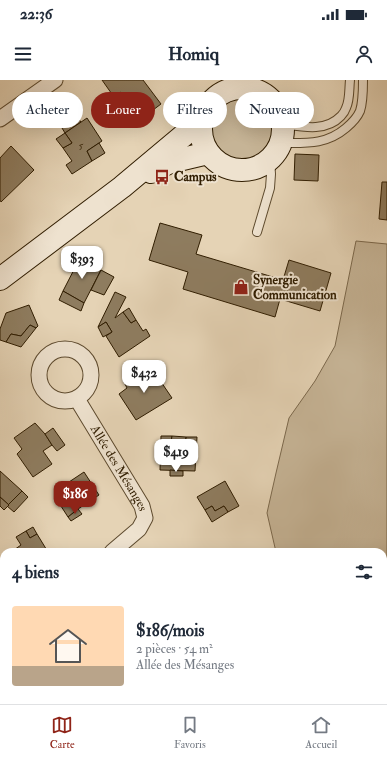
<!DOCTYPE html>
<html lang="fr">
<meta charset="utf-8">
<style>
body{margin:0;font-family:"IM FELL Double Pica",serif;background:#f2f2f3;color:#1f2937;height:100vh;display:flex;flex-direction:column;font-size:15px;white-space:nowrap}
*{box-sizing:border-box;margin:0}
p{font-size:13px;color:#747a83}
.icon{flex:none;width:22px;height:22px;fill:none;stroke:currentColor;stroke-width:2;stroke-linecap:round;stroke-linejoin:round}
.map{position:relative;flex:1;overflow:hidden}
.panel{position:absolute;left:0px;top:468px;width:387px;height:156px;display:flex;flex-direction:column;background:#fff;border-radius:12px 12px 0 0;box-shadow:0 4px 16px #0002}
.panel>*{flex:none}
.guide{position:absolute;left:12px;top:12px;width:363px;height:36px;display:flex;gap:8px}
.price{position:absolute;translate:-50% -34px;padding:0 9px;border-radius:8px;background:#fff;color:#222;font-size:13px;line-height:26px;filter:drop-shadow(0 1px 2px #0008)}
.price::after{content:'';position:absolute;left:50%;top:24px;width:12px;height:9px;margin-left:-6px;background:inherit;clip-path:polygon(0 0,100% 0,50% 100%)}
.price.selected{background:#8f2418;color:#fff}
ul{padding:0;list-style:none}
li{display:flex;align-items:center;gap:12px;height:100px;padding:0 12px}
li span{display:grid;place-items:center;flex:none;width:112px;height:80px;border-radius:4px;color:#555}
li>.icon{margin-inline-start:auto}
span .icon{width:48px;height:48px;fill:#fffc;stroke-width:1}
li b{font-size:17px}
h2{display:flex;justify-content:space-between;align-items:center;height:48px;padding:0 12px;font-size:17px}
.chip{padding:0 14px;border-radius:18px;background:#fff;box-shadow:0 4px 16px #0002;font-size:14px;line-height:36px}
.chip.selected{background:#8f2418;color:#fff}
.status{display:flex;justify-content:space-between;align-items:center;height:28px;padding:0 20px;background:#fff;direction:ltr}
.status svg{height:11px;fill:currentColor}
header{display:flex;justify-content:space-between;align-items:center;height:52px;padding:0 12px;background:#fff;font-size:18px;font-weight:800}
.tabs{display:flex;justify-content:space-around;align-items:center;height:56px;border-top:1px solid #e0e1e3;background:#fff;font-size:11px;color:#747a83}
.tabs a{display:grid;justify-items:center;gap:2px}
.tabs .selected{color:#8f2418}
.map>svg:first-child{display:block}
.green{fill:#c6b496;stroke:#7b684c}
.building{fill:#8e7c5f;stroke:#301d01}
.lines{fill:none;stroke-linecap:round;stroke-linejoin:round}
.service-casing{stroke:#5d4a2e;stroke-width:10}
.minor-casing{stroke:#5d4a2e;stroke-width:17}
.secondary-casing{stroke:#301d01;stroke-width:24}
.service{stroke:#eee2cf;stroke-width:8}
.minor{stroke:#eee2cf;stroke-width:15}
.secondary{stroke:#eee2cf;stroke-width:22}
.labels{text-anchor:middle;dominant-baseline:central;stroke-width:4;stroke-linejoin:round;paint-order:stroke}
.number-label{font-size:11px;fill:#483518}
.poi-label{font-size:13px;font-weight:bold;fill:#301d01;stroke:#eee2cf;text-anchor:start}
.street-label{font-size:13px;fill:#301d01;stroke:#eee2cf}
</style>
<div class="status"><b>22:36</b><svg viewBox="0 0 49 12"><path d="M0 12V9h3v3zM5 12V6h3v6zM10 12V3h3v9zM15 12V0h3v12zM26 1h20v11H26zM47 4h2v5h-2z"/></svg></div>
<header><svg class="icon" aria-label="menu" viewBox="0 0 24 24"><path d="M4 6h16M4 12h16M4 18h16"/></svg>Homiq<svg class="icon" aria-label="person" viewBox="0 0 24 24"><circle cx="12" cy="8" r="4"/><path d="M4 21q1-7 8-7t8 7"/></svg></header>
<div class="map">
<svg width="387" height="624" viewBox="0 0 387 624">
<rect width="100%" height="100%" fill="#e5d3b5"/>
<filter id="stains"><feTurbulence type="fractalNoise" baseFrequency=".005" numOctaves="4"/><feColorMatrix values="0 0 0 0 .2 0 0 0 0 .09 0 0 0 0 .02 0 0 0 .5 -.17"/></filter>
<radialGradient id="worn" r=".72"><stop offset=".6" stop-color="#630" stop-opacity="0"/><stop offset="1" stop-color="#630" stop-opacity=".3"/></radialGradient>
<g class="green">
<circle cx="243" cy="49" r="33"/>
<polygon points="356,161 387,164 387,624 356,624 354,620 383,620 383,472 276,472 267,433 276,393 289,338 315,301 335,266"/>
</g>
<g class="building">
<polygon points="102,0 143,0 161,24 145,36 138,28 129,35 118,22 125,17 121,12 114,17"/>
<polygon points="77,37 81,42 65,53 62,48"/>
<polygon points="87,38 102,61 87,71 92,81 72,94 66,85 72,81 63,68 72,63 65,53"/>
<polygon points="65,53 72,63 63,68 56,59"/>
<polygon points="99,63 105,73 92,81 87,71"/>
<polygon points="11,66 34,90 1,122 0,120 0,78"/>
<polygon points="295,74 319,75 318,101 294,100"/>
<polygon points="382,102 387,102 387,140 379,139"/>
<polygon points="160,143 202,155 196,174 283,200 289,180 331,193 320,231 280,219 275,237 183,209 188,192 149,180"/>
<polygon points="80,178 101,190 84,223 63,211"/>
<polygon points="101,190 114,197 104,215 91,210"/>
<polygon points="63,211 84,223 81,231 59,220"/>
<polygon points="115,212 126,217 115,238 123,232 131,243 136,240 143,251 146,249 150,256 119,277 106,256 112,252 106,242 98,247"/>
<polygon points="29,225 38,246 36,248 30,245 21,256 11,254 6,262 0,260 0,249 6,233"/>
<polygon points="129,228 136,240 131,243 123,232"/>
<polygon points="106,242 112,252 103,257 98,247"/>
<polygon points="30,245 36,248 21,267 6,262 11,254 21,256"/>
<polygon points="142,290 147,297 155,293 172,318 136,340 119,314 127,308 123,300"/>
<polygon points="35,343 45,354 52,365 43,371 52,384 33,397 17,374 22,369 14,358"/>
<polygon points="53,348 65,365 57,371 52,365 45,354"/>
<polygon points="161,356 172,356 171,362 185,363 186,357 197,357 195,391 160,390"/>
<polygon points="172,356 186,357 185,363 171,362"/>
<polygon points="170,390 183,391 183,396 170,396"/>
<polygon points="0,391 22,411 9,425 0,417"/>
<polygon points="84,392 95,409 75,422 78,429 68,437 59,423 63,420 57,410"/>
<polygon points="225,401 239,426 228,432 224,426 215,431 212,426 205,430 197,417"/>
<polygon points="95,409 99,415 78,429 75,422"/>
<polygon points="22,411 28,417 14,432 7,426"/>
<polygon points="0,417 9,425 4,430 0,426"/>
<polygon points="212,426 215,431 224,426 228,432 212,442 205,430"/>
<polygon points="78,429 82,434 71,441 68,437"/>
<polygon points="33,447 37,454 30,458 26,451"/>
<polygon points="26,451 30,458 37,454 48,472 11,472 21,465 16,457"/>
<polygon points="3,526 4,556 0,558 0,527"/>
</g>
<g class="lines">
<g class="service-casing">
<g id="service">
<path d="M284,44C303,47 326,52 341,36C343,34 345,31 346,28C350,20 349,9 350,0"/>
<path d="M281,63C306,63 326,65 346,48C352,43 357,38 360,31C363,22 363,10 363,0"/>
<polyline points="257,152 270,108 271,94 270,80"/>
</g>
</g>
<g class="minor-casing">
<g id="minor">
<polyline points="0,39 55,0"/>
<circle cx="65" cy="295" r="26"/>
<path id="s1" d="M77,319L142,426L145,438L139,449L112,472"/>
<polyline points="12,621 18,620"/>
<polyline points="209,624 210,620"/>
</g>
</g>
<g class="secondary-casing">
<g id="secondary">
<circle cx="242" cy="49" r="41"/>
<polyline points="151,92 170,82 208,73"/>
<polyline points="0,199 122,107 202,40"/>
</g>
</g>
<use href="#service" class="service"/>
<use href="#minor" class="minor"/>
<use href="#secondary" class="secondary"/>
</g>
<defs>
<g id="bus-bare" transform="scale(1.2)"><path d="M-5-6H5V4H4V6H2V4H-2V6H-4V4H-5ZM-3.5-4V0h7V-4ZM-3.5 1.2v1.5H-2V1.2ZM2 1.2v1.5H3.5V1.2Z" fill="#8f2418" stroke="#eee2cf" stroke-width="2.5" paint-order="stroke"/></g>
<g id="shop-bare" transform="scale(1.2)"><path d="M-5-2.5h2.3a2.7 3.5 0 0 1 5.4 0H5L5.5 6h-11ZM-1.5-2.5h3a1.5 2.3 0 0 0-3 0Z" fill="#8f2418" stroke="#eee2cf" stroke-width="2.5" paint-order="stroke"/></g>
</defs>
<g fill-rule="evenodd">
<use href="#bus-bare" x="162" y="97"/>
<use href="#shop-bare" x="241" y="207"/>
</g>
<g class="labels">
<g class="number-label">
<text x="81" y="65">5</text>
</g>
<g class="poi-label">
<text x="174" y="97">Campus</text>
<text x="253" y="200">Synergie<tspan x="253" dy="15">Communication</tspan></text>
</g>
<g class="street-label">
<text stroke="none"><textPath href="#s1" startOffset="81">Allée des Mésanges</textPath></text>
</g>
</g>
<rect width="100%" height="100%" filter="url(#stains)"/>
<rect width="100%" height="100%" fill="url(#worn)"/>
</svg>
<b class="price" style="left:82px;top:200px">$393</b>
<b class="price" style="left:144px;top:314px">$432</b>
<b class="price" style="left:176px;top:393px">$419</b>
<b class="price selected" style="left:75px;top:435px">$186</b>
<div class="guide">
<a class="chip">Acheter</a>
<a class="chip selected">Louer</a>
<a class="chip">Filtres</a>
<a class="chip">Nouveau</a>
</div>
<section class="panel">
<h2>4 biens<svg class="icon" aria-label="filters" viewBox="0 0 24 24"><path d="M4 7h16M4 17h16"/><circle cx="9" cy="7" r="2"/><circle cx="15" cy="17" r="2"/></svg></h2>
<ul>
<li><span style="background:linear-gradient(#ffd9b3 75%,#b9a48a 0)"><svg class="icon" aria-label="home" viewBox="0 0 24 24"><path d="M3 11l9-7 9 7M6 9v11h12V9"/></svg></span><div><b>$186/mois</b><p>2 pièces · 54 m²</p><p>Allée des Mésanges</p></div></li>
</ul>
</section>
</div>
<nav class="tabs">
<a class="selected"><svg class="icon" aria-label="map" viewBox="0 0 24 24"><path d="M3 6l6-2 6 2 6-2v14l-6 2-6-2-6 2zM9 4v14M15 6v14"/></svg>Carte</a>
<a><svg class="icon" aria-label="saved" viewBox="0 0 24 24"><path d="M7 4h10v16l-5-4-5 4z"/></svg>Favoris</a>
<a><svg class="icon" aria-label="home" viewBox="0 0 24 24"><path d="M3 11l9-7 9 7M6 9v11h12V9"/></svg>Accueil</a>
</nav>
